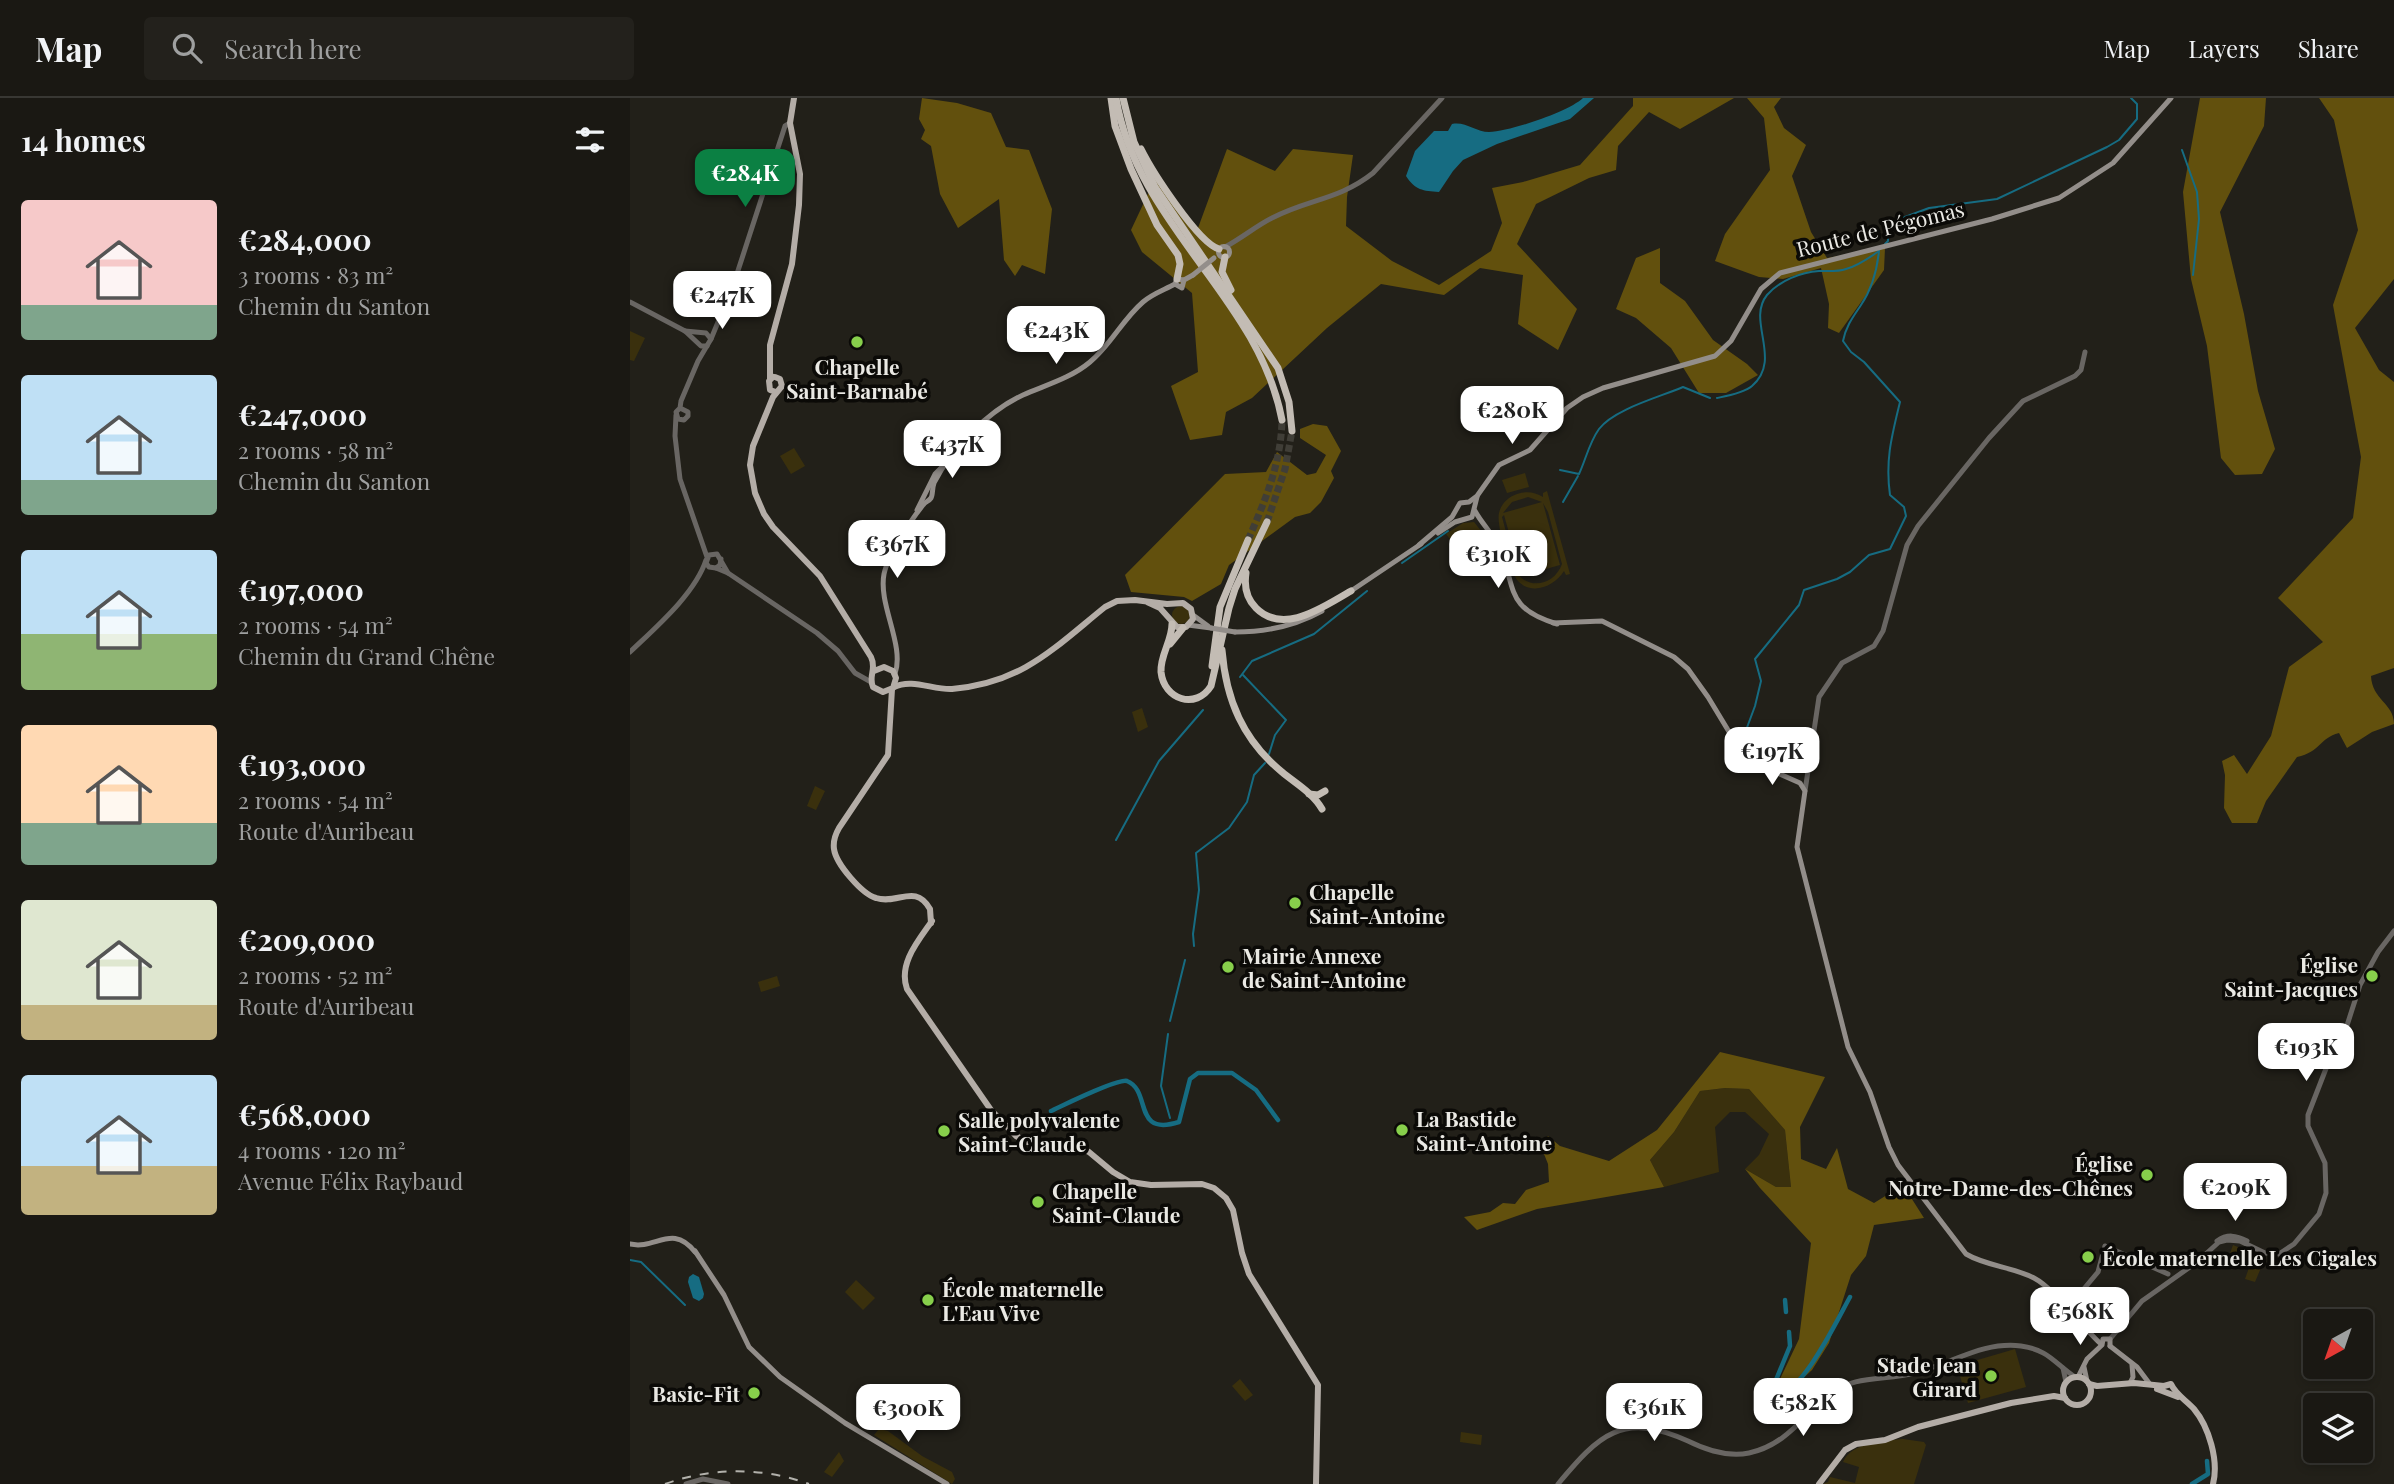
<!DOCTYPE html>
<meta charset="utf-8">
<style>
body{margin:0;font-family:"Playfair Display",serif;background:#23211c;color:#f1f3f6;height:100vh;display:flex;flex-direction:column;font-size:26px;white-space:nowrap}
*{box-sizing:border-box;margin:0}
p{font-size:23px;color:#9fa0a0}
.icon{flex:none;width:38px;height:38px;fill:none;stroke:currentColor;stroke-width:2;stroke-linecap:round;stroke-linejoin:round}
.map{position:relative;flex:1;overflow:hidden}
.sheet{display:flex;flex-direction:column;background:#1a1813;width:630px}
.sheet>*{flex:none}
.needle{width:46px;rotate:220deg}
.fabs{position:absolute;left:1673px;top:1211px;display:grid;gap:14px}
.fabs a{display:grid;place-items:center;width:70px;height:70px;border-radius:7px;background:#1a1813;box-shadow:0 4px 10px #0003,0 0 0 2px #383733;font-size:35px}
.price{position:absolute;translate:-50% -60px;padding:0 16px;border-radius:14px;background:#fff;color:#222;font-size:23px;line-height:46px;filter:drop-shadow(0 2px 4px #0008)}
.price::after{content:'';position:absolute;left:50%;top:42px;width:21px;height:16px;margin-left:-10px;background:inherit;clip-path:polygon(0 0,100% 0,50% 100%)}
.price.active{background:#0b8043;color:#fff}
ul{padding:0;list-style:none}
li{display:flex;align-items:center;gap:21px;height:175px;padding:0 21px}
li span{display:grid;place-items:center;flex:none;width:196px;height:140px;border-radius:7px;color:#555}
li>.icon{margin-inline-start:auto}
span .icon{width:84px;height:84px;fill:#fffc;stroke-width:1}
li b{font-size:30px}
h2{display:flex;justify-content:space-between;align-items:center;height:84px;padding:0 21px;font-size:30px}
header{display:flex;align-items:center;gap:42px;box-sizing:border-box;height:98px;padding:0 35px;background:#1a1813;border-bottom:2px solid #383733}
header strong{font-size:33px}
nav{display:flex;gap:38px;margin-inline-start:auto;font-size:24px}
.search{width:490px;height:63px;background:#23211c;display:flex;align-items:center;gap:18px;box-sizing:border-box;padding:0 24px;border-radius:7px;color:#9fa0a0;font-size:26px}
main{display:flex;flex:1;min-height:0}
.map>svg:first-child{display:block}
.green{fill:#3a300d;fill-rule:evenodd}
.forest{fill:#62500d}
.water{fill:#166c82}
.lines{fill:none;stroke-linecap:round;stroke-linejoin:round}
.stream{stroke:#166c82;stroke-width:2}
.canal{stroke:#166c82;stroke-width:4.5}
.trunk-tunnel{stroke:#403e37;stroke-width:7;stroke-dasharray:7 3.5;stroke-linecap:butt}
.tertiary{stroke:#696663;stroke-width:5}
.secondary{stroke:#938e8a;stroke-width:5}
.primary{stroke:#b4ada7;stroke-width:6}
.trunk{stroke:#c3bcb4;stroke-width:7}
.rail{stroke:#b2b1ab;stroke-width:2;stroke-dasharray:9 9;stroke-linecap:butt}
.secondary-bridge{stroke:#938e8a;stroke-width:5}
.poi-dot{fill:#87cf4b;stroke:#0b0a07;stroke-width:2.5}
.labels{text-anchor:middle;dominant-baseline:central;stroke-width:7;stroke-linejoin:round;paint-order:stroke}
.street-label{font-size:21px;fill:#eae9e4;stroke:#0b0a07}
.poi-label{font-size:21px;font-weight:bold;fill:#eae9e4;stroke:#0b0a07;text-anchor:start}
</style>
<header>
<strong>Map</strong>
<div class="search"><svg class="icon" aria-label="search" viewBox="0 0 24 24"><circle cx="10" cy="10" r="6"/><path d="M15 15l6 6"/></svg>Search here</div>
<nav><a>Map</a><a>Layers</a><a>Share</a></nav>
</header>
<main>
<section class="sheet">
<h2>14 homes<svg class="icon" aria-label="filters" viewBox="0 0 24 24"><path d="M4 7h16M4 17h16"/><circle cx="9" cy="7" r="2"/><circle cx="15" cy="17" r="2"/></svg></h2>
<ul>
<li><span style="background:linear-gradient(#f6c9c9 75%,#7fa58c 0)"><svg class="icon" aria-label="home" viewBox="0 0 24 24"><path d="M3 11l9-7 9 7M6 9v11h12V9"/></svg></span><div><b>€284,000</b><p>3 rooms · 83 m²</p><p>Chemin du Santon</p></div></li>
<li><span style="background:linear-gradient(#bfe0f5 75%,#7fa58c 0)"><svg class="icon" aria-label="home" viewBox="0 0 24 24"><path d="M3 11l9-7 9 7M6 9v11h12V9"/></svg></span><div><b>€247,000</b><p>2 rooms · 58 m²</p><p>Chemin du Santon</p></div></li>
<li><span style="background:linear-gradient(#bfe0f5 60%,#8fb573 0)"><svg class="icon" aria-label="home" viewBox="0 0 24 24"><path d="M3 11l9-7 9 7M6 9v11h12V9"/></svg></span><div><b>€197,000</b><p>2 rooms · 54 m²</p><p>Chemin du Grand Chêne</p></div></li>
<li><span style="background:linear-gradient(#ffd9b3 70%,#7fa58c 0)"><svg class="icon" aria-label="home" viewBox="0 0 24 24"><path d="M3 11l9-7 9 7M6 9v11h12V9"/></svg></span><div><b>€193,000</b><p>2 rooms · 54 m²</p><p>Route d'Auribeau</p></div></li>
<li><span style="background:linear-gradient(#dfe7d0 75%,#c2b280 0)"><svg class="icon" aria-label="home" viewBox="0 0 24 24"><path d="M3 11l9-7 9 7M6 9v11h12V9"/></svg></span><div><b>€209,000</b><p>2 rooms · 52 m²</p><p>Route d'Auribeau</p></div></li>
<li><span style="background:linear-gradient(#bfe0f5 65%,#c2b280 0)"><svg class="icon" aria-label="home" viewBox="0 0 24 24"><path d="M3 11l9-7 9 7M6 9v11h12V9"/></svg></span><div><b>€568,000</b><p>4 rooms · 120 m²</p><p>Avenue Félix Raybaud</p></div></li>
</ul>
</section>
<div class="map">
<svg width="1764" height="1386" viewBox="0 0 1764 1386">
<rect width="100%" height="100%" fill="#222019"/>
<g class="green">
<polygon points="0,233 15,240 4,263 0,262"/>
<polygon points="164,350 175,368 161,376 150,358"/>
<polygon points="895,375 899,389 877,395 872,382"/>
<path d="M917,393L940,476L936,477L934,473C925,488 902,498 888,483C880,474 866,427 869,415C871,406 878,399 887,396C896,393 905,394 913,399V395ZM898,399L912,404L873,415L882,404ZM913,405L918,414L932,466C925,486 900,493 887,475L872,419L874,417L891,478L930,467Z"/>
<polygon points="844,424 867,453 843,471 816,436 833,425"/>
<circle cx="551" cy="517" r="9"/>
<polygon points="512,610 518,629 508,634 502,614"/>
<polygon points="185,688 195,693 186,712 177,708"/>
<polygon points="147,878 150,888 131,894 128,884"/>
<polygon points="1095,990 1119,991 1155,1032 1161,1089 1146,1089 1115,1071 1129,1057 1139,1036 1115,1014 1100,1014 1085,1029 1089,1074 1034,1089 1020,1062 1044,1034 1070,993"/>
<polygon points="1603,1147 1625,1156 1623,1161 1633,1165 1625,1184 1615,1181 1620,1167 1599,1158"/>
<polygon points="226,1182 245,1200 233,1212 215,1194"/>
<polygon points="1385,1251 1396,1289 1338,1305 1327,1268"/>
<polygon points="610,1281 623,1297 615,1303 602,1288"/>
<polygon points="249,1331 258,1333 292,1358 322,1374 325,1381 322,1386 244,1337"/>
<polygon points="831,1334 852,1337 851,1347 830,1344"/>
<path d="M1273,1341L1294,1344L1296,1347L1284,1386H1193L1198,1384L1200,1379L1225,1385L1229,1369L1213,1364C1222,1344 1254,1343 1273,1341Z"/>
<polygon points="209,1354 214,1363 202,1379 194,1374"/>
</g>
<g class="forest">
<polygon points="292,0 327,5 361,15 376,49 399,52 422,111 415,176 392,167 385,178 374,162 369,101 328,130 310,96 301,48 291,41 295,32 289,21"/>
<polygon points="1003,0 1104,0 1050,31 1019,14 988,48 986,72 959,80 906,106 887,146 947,211 928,252 888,226 893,177 850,170 814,197 751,186 697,230 622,300 596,314 592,337 560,342 541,288 568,274 562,195 512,154 501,132 525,81 568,130 597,51 645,73 663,51 723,57 717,99 716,128 762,163 809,187 861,153 872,125 862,90 893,84 950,67 1003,8"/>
<polygon points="1117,0 1151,0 1144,9 1154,30 1176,47 1162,78 1181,134 1197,160 1255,150 1254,172 1209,235 1198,230 1199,206 1191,170 1153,181 1129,179 1085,163 1095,136 1140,72 1134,20"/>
<polygon points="1570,0 1636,0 1634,28 1590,114 1614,216 1628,293 1645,351 1632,376 1605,377 1591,360 1577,248 1561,181 1553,94"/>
<path d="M1689,0H1764V181L1725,230L1749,272L1764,284V570L1741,578C1742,602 1764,605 1764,626L1742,634L1717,650L1709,635C1689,640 1691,654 1667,659L1636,703L1627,725H1602L1594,710L1595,677L1592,663L1604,657L1617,676L1641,638L1659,569L1693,544L1648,500L1723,420L1731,359L1703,207L1728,132L1704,22Z"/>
<polygon points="1030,150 1030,185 1055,203 1083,242 1117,266 1128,277 1096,295 1069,295 1041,250 1006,220 986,211 1006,160"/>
<polygon points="683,326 697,328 711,353 701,373 704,380 691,404 680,415 665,419 599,467 591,486 562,503 554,499 501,494 495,477 595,376 636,374 647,354 677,377 686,375 696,357 670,340 670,331"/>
<polygon points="1090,954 1195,979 1170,1029 1171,1061 1196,1071 1207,1050 1218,1091 1244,1105 1273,1087 1294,1120 1244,1127 1236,1158 1221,1177 1199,1245 1182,1272 1149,1303 1140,1302 1169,1241 1181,1145 1130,1090 1115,1071 1146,1089 1161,1089 1155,1032 1119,991 1095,990 1070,993 1044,1034 1020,1062 1034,1089 907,1111 847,1132 834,1119 860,1114 873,1105 885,1106 896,1092 919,1084 918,1066 910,1046 918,1038 930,1048 979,1063 1027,1032"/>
</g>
<g class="water">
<path d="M953,0H964L940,21L867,46L833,62L823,73L809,94C793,93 785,92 776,78L785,53L804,33H818L822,26C835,23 846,34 859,34C881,33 938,14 953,0Z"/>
<polygon points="63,1176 69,1179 74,1196 73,1200 69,1203 63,1200 58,1184 59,1179"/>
</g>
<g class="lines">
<g class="stream">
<polyline points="1552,52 1567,94 1569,121 1563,177"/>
<polyline points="1255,146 1258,143 1259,125 1299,110 1367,101 1477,49 1489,42 1507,21 1507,6 1501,0"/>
<path d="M1087,300C1097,298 1114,295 1122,288C1153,261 1116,223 1137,197C1149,183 1171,174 1189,173C1199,173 1207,174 1216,171C1228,168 1239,160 1249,153"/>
<path d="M930,372L949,376C956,361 959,345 969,331C984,311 1030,299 1053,289L1080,300"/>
<polyline points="933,404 948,378"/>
<polyline points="772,465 818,433"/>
<polyline points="613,577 656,622 645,637 639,656"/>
<polyline points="610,579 622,563 684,536 737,493"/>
<path d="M1112,643L1125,608L1131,583L1125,561L1169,507L1174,492L1207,481L1220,474L1239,457L1260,451L1276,418L1274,409L1260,397C1255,362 1262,337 1270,304L1234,264L1221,254L1213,243C1216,228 1223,219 1231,207C1242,191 1247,172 1249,153"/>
<polyline points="486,742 529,663 573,612"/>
<polyline points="564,848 563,836 569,792 566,755 599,730 617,704 624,677 635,665"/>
<polyline points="540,923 555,862"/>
<polyline points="538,936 531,988 540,1020"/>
<polyline points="0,1162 11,1164 55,1207"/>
</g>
<g class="canal">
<path d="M421,1013C434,1007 488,980 497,983C522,993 502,1039 549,1024L560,981L568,975H602L626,992L648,1022"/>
<polyline points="1155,1202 1156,1214"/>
<path d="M1159,1234L1160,1248L1141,1294L1145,1299C1173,1294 1206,1224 1220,1199"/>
<polyline points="1562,1386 1578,1376 1577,1363"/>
</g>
<g class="trunk-tunnel">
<polyline points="637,424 655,371 662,333"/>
<path d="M618,442C635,403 651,366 652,322"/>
</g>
<g class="tertiary">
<path d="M595,149C612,140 626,128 642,120C678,101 709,102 743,75L812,0"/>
<polyline points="0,204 55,233 71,248 77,248"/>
<polyline points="81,241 103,188 155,28 160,25"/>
<polyline points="50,310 58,314 58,318 54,322 48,321 46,314 50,310 51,303 68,263 81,241 76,235 55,233"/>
<polyline points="46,317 45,338 50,381 77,459"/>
<polyline points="91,461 90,467 86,470 79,469 76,465 79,457 87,456 98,475"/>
<polyline points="86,470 98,475 187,535 208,553 225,575 241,584"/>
<path d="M0,554C25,530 65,496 76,462"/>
<polyline points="1175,693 1189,599 1212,565 1244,548 1253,533 1277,447 1288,428 1359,340 1393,303 1445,278 1451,272 1455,254"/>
<path d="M1587,1143C1597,1136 1606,1137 1617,1143"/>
<polyline points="1437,1211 1468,1174 1475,1148 1538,1176"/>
<polyline points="1480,1241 1512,1203 1567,1164 1589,1144 1597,1142 1610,1143 1635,1155 1649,1156 1664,1146 1689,1116 1696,1095 1695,1065 1678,1028 1678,1017 1697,968 1712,943 1730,887 1748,854 1764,833"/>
<polyline points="1433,1270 1436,1284"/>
<polyline points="56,1386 73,1381 98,1386"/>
<path d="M928,1386C969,1337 992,1313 1058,1343C1076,1352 1099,1359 1119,1355C1156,1347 1172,1319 1199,1297C1225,1276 1255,1283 1285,1275C1321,1266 1353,1243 1391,1248C1419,1252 1424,1265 1445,1279"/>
</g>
<g class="secondary">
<circle cx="594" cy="154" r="5.5"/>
<polyline points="545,186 552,190 554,182 563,177"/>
<polyline points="287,412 305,376 316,365"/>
<path d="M845,413C852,426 863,436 869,449C887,490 874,510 927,526"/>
<polyline points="808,435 825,424 842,419 847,399"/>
<polyline points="789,447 822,419 830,405 839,404 847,398 869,367 900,352 937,310 953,299 973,290 1085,258 1101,243 1131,191 1150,175 1362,121 1429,100 1483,65 1541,0"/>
<polyline points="721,493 791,446"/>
<polyline points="563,517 578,528"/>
<polyline points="923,525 972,523 1044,559 1058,571 1078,599 1107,647 1136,671"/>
<polyline points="558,527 581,530"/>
<path d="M605,534C636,534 665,528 692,513"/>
<path d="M265,576C275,547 248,507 254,476C258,457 281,422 293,407C295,404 299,403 301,400C303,397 302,390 304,385C321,351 358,313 393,297C416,287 441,280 460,264C481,247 492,222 513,204C522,196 534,192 545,186L547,181L554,182"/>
<path d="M1134,669L1170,685L1175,693L1167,749L1218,949L1240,994L1259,1049L1268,1067L1336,1156C1356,1168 1383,1169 1404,1180C1425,1191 1452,1229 1471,1246"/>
<path d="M0,1146C26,1152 42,1125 65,1154"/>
<polyline points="65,1153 94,1197 119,1249 150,1279 215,1325 317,1386"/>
<polyline points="1480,1248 1507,1269 1519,1285"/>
<polyline points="1454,1269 1457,1283"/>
<polyline points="1448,1279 1457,1261 1472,1247 1473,1241 1480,1241 1480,1248"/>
<polyline points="1500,1285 1503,1279 1502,1267"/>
</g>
<g class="primary">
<polyline points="143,279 139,283 140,292 146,294"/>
<path d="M145,279L150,281L152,288L143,299L123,348L120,367L125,395L134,416L143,429L190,478L241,559C247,571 238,578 243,589L253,594L263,590L266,580L263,573L254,569L244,573"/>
<polyline points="140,281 140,247 162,166 169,107 170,76 160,25 164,0"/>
<path d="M264,589C282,580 303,592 322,591C392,585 423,551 475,509L487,503L505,502L537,506L553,505L561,511L563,521L556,529H547L530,510L517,504"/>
<path d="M262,591L258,657L209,730C205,737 203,744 204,751C206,766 232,796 246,800C268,807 285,785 300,811L301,825"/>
<path d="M302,823C288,843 268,866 277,891L361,1012L386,1038L397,1044L443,1046L459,1054L483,1074L500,1084L521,1087L572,1086L584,1090L596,1100L603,1112L612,1155L619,1176L688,1287L686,1386"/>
<circle cx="1447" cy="1293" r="14"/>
<path d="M1459,1286L1467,1288L1504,1285L1534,1288L1541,1286C1546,1297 1556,1302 1564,1311C1579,1329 1589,1363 1583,1386"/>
<polyline points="1527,1291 1548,1299"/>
<polyline points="1189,1386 1215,1352 1226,1346 1255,1342 1288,1329 1381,1305 1424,1298 1435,1300"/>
</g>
<g class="trunk">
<polyline points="481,0 485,28 501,71 527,127 548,157 550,166 547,181"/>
<path d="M486,0C507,128 629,199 652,322"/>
<polyline points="493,0 504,44 525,89 648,270 659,304 662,333"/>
<path d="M511,51C522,73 568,145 589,151"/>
<polyline points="595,159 592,174 601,192"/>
<path d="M616,475C614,488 616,500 626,510C654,538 694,508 721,493"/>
<path d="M542,526C542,543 530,557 531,574C534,602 566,612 581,588L599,510L605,491L637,424"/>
<polyline points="540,546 553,530"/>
<path d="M592,552C596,602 613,642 652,674C665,685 683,695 692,711"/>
<polyline points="582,568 590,509 618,442"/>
<polyline points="679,696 688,697 695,693"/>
</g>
<path class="rail" d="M35,1386C82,1369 132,1369 179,1386"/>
<g class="secondary-bridge">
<polyline points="563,177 584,160"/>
<polyline points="581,530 605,534"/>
</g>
</g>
<g class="poi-dot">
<circle cx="227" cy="244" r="7"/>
<circle cx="665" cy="805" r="7"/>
<circle cx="598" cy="869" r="7"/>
<circle cx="1742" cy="878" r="7"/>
<circle cx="772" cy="1032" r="7"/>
<circle cx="314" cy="1033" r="7"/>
<circle cx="1517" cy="1077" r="7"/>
<circle cx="408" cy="1104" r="7"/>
<circle cx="1458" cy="1159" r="7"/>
<circle cx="298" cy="1202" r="7"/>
<circle cx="1361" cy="1278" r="7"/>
<circle cx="124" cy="1295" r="7"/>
</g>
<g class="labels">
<g class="street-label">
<text transform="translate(1250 130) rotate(-14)">Route de Pégomas</text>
</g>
<g class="poi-label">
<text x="227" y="268" text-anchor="middle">Chapelle<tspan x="227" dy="24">Saint-Barnabé</tspan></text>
<text x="679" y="793">Chapelle<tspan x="679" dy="24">Saint-Antoine</tspan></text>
<text x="612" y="857">Mairie Annexe<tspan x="612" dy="24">de Saint-Antoine</tspan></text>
<text x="1728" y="866" text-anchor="end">Église<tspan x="1728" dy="24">Saint-Jacques</tspan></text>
<text x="786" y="1020">La Bastide<tspan x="786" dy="24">Saint-Antoine</tspan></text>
<text x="328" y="1021">Salle polyvalente<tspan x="328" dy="24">Saint-Claude</tspan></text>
<text x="1503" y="1065" text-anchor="end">Église<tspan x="1503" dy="24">Notre-Dame-des-Chênes</tspan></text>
<text x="422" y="1092">Chapelle<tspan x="422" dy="24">Saint-Claude</tspan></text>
<text x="1472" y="1159">École maternelle Les Cigales</text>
<text x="312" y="1190">École maternelle<tspan x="312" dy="24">L'Eau Vive</tspan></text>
<text x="1347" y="1266" text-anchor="end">Stade Jean<tspan x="1347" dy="24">Girard</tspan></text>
<text x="110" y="1295" text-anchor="end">Basic-Fit</text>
</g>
</g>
</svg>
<div class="fabs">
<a><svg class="needle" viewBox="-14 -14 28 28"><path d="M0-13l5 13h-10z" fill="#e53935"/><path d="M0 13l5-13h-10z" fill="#9fa0a0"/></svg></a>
<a><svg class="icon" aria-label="layers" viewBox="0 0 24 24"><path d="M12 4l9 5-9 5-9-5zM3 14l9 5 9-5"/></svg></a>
</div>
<b class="price active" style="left:115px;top:111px">€284K</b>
<b class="price" style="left:92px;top:233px">€247K</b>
<b class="price" style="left:426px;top:268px">€243K</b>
<b class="price" style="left:882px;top:348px">€280K</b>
<b class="price" style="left:322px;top:382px">€437K</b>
<b class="price" style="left:267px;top:482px">€367K</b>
<b class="price" style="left:868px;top:492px">€310K</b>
<b class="price" style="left:1142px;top:689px">€197K</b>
<b class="price" style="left:1676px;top:985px">€193K</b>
<b class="price" style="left:1605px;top:1125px">€209K</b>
<b class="price" style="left:1450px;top:1249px">€568K</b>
<b class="price" style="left:1173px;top:1340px">€582K</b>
<b class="price" style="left:1024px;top:1345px">€361K</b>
<b class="price" style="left:278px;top:1346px">€300K</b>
</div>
</main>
